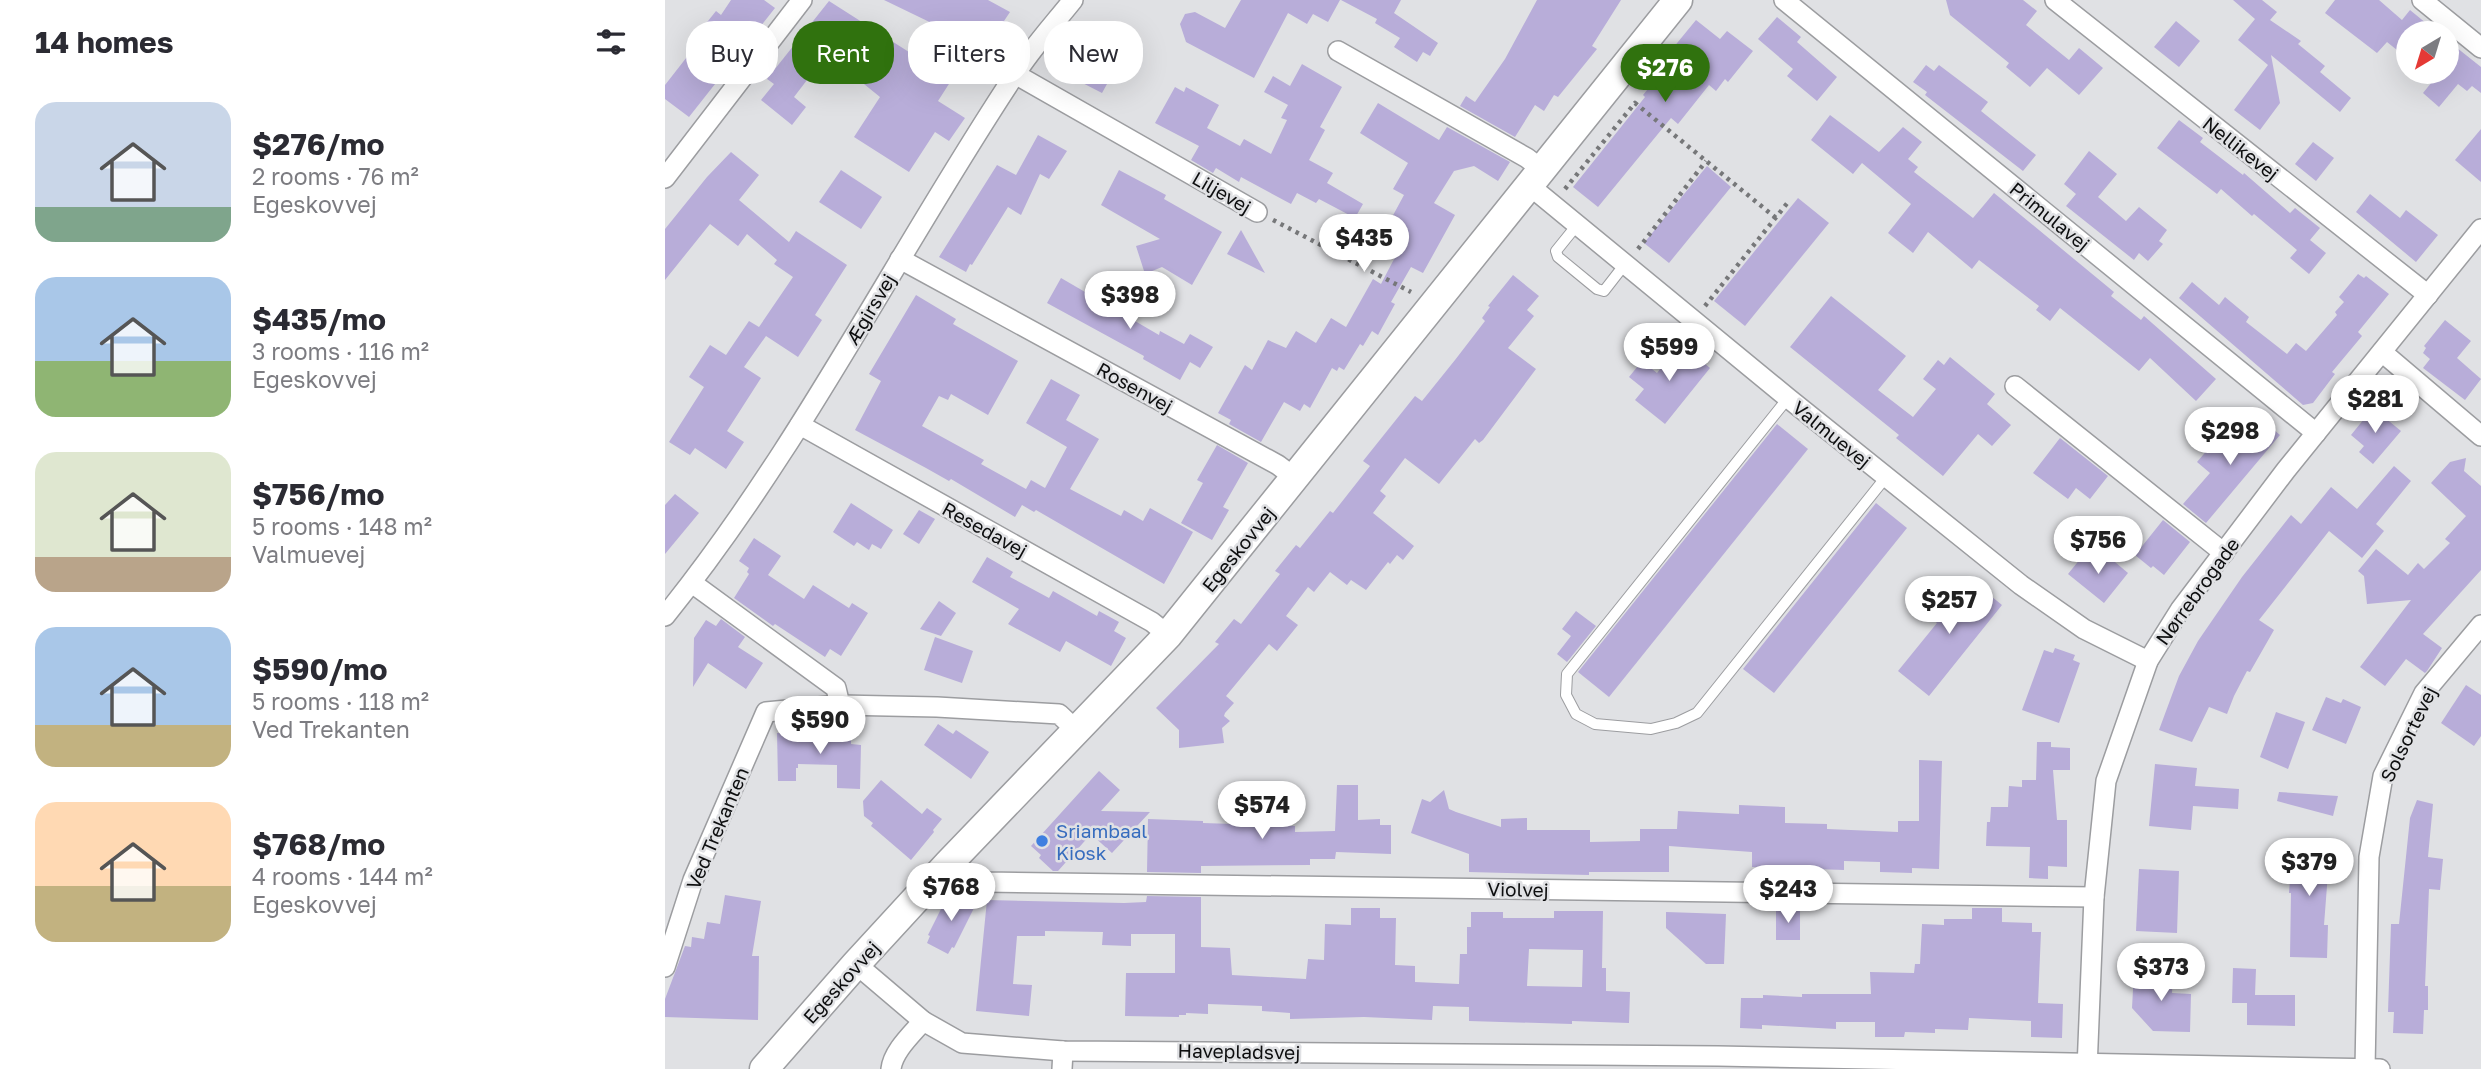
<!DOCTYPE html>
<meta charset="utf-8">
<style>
body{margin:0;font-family:"Golos Text",sans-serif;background:#f2f2f3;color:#2b2b33;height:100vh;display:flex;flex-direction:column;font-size:26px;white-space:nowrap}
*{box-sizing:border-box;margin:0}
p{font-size:23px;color:#7c7c81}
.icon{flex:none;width:38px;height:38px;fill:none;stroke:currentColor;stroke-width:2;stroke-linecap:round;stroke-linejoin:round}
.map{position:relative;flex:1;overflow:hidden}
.side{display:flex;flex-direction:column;background:#fff;width:665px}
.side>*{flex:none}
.hud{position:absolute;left:21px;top:21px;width:665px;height:63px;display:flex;gap:14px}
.needle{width:46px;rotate:218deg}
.fabs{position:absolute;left:1731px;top:21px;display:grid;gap:14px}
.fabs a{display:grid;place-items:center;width:63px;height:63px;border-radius:50%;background:#fff;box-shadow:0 7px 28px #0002;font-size:35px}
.price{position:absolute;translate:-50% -60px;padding:0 16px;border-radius:24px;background:#fff;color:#222;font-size:23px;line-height:46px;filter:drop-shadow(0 2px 4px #0008)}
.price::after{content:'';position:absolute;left:50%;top:42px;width:21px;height:16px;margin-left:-10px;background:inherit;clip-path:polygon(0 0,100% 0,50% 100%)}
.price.active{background:#30720e;color:#fff}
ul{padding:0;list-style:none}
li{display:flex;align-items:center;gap:21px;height:175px;padding:0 35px}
li span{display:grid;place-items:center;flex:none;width:196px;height:140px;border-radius:21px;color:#555}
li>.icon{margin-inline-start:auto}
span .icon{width:84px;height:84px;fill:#fffc;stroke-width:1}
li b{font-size:30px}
h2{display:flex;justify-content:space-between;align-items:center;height:84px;padding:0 35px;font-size:30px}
.pill{padding:0 24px;border-radius:28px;background:#fff;box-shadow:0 7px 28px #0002;font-size:24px;line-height:63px}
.pill.active{background:#30720e;color:#fff}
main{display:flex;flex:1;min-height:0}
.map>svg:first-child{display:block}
.building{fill:#b8add9;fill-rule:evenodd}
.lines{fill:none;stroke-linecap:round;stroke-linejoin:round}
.lane-casing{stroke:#9c9da0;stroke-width:12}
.street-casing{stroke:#9c9da0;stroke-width:22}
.secondary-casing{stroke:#9c9da0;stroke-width:31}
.path{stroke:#767779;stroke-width:4.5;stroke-dasharray:3.5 5;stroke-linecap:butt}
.lane{stroke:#fff;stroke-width:10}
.street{stroke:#fff;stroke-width:19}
.secondary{stroke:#fff;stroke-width:28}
.shop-dot{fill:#3f7fe0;stroke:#e0e1e4;stroke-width:2.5}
.labels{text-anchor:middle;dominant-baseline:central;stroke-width:5;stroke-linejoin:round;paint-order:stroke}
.street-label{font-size:19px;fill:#0d0e0f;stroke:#e0e1e4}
.shop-label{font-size:19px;fill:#366cbe;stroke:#e0e1e4;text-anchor:start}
</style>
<main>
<section class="side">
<h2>14 homes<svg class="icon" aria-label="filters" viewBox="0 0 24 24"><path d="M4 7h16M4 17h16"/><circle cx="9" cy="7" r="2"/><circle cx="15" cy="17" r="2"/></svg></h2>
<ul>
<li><span style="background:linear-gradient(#c9d6e8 75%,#7fa58c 0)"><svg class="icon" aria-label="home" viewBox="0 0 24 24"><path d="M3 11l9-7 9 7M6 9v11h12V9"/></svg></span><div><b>$276/mo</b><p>2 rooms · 76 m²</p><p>Egeskovvej</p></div></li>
<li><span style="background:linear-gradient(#a9c7e8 60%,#8fb573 0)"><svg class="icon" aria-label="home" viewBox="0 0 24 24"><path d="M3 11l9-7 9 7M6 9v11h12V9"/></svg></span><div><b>$435/mo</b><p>3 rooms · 116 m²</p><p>Egeskovvej</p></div></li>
<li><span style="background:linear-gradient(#dfe7d0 75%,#b9a48a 0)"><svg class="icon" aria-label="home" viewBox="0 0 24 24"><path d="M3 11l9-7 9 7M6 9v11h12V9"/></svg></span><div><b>$756/mo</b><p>5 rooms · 148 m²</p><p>Valmuevej</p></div></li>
<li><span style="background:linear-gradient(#a9c7e8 70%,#c2b280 0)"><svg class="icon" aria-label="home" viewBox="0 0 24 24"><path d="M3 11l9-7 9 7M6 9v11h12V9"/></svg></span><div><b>$590/mo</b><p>5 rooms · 118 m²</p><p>Ved Trekanten</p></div></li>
<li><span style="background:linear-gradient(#ffd9b3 60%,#c2b280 0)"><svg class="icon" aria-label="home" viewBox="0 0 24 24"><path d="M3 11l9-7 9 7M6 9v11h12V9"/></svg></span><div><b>$768/mo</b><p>4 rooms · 144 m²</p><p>Egeskovvej</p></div></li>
</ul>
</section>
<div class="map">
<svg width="1816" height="1069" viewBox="0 0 1816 1069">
<rect width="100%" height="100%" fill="#e0e1e4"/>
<g class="building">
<polygon points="66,0 99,0 110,8 24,117 0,99 0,85 43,30 39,26 51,11 56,15"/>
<polygon points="219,0 323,0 345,12 339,21 344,24 334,44 316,34 273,101 300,118 284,141 270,132 244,172 189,137 215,97 162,54 129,97 141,107 127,125 96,100 109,84 102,79 164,1 258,61 279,29"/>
<polygon points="576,0 675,0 663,22 648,14 642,24 623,13 589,78 521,42 515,24 520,14 530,12 560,28"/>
<polygon points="676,0 736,0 729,13 773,43 765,56 758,52 752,62 729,47 735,38 710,23 712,19"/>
<polygon points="872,0 956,0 927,46 932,49 893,97 889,95 879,111 870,105 850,137 795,106 801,96 810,102 840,59"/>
<polygon points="1281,0 1358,0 1372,11 1361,25 1404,60 1414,48 1438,68 1414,95 1382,68 1365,87 1341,67 1344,63 1285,15"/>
<polygon points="1568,0 1597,0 1612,12 1605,20 1636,41 1633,44 1660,66 1655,72 1686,98 1675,112 1606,55 1615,103 1595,130 1569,110 1603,65 1573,40 1590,19"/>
<polygon points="1670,0 1714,0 1737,20 1745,10 1773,33 1743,33 1732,50 1722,42 1712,53 1660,13"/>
<polygon points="1112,17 1136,37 1132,42 1172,77 1152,101 1122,76 1128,69 1093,39"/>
<polygon points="1031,20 1055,39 1062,31 1088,51 1063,82 1060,79 1051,91 1044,85 1013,124 1006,118 933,207 908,187 980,97 978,95 1013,52 1008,48"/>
<polygon points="1511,21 1535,41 1514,67 1489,47"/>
<polygon points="424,36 441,45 434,57 452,66 437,93 400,74 415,46 417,48"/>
<polygon points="1782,40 1816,67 1816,93 1807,86 1802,91 1793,84 1774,107 1758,93 1775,72 1782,72"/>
<polygon points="637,64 677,87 655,127 660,130 644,160 668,173 662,183 698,204 690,218 654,199 651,203 632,193 626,204 576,177 574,182 551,168 548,173 526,160 534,146 490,123 510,87 519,92 521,87 554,105 542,128 575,146 579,139 606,154 622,120 616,118 623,105 599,92 608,76 625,86"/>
<polygon points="1261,65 1269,71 1274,65 1323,102 1316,111 1371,155 1358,171 1260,95 1262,92 1248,82"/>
<polygon points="713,103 774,140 782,127 845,162 833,181 809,166 789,171 769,203 790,215 758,273 746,267 726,302 730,304 713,335 707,331 698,346 695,344 679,370 674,367 672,371 667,368 645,408 639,404 635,411 619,402 596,442 564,424 566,420 553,413 580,365 587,370 603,340 621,348 631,331 651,343 666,318 681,327 708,279 716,284 738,242 719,232 739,195 728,189 743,163 695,133"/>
<polygon points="1165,115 1214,152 1238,127 1257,142 1243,159 1253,167 1249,172 1308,218 1329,193 1449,292 1446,296 1476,320 1479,316 1551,379 1531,401 1485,358 1474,371 1395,308 1385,321 1371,310 1374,306 1314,260 1307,269 1263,232 1248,253 1223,233 1246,204 1197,163 1188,174 1146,140"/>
<polygon points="1514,120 1538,138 1535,142 1578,175 1579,173 1625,213 1630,208 1655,228 1645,240 1661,253 1644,274 1625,258 1632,250 1589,214 1587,216 1556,189 1552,194 1492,148"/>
<polygon points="1816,129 1816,182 1790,160"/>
<polygon points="373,135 402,151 384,179 375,174 356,215 343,207 307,265 305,264 301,272 274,257 332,165 351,175"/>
<polygon points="1648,142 1669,158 1651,181 1630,164"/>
<polygon points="1424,151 1452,174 1433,197 1461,221 1474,207 1502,230 1494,241 1498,244 1483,261 1474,253 1469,260 1401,206 1411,194 1399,184"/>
<polygon points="66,152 94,175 74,200 124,242 131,231 182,265 150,315 157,320 133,357 101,336 79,367 96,378 62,431 79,442 61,469 30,448 25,455 4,442 39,387 24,377 45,345 61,355 84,321 94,327 128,277 109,264 112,260 82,234 73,246 45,224 0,280 0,229 42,177"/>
<polygon points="1042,166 1066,187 1004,263 979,243"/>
<polygon points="176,170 217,197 196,229 154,202"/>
<polygon points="454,170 501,195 499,199 557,232 527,285 497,267 480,274 471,246 495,239 436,205"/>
<polygon points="1705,194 1735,218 1741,210 1773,235 1751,262 1691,212"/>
<polygon points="1133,198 1164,223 1080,326 1049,301"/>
<polygon points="576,230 600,273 562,254"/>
<polygon points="1693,274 1699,278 1701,276 1724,294 1693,332 1697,336 1667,372 1670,374 1648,403 1638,405 1514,298 1527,282 1554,305 1560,297 1584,317 1581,322 1622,354 1631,343 1641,351 1672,315 1670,312 1679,302 1674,297"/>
<polygon points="848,275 874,296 862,310 869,316 843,348 871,369 818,440 814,443 810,439 774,484 740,458 715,491 721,496 708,513 749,546 738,560 732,555 725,564 723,562 701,590 686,580 682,585 665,572 649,592 643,587 621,616 633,625 612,651 604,644 561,696 569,703 560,713 559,716 565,721 557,728 559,743 514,748 514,730 491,708 554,644 550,642 569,619 576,624 615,574 610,571 631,545 635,548 665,511 668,513 705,466 698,461 750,396 757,401 790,360 820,321 817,318 825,307 823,306"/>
<polygon points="396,278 494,335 495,331 519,344 525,334 548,347 535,368 525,362 515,380 478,359 479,356 382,303"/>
<polygon points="251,295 291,319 288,324 353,361 323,415 286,394 283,400 274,396 257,426 319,460 316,464 361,489 366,480 380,488 402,447 361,423 386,379 415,395 401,420 434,439 405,489 456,516 459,510 478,521 485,508 528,532 499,584 371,510 369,512 357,505 350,517 286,479 284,481 261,468 190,430 216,381 204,374"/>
<polygon points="1166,296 1241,356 1213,390 1248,417 1271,389 1258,379 1273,360 1279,365 1285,357 1330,394 1322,404 1346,425 1327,446 1313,434 1278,476 1231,438 1234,435 1125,347"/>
<polygon points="1780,320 1806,341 1792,358 1816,379 1800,400 1758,368 1765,359 1758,353 1761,348 1759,346"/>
<polygon points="1015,343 1045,368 1000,424 970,400 979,389 964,377 977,361 992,373"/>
<polygon points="1708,408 1736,431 1708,464 1694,452 1699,446 1686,435"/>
<polygon points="1590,414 1615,435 1541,523 1518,504 1545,473 1532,462 1544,448 1547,450 1558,437 1566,443"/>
<polygon points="1112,424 1143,449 944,697 913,672"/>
<polygon points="1395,438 1443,476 1425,499 1411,488 1403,499 1368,473"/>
<polygon points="552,445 583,463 558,507 564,510 547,540 516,523 538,483 532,480"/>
<polygon points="1801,458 1799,471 1816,486 1816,570 1758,634 1777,648 1762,671 1760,673 1741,659 1720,686 1695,667 1746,600 1702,604 1699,576 1693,571 1711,549 1743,575 1753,563 1759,569 1785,543 1780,539 1801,516 1766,483 1785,462"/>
<polygon points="1729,466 1746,481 1711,524 1719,531 1697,558 1664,531 1594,620 1609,630 1585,672 1582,671 1569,696 1562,714 1544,707 1527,742 1494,730 1514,676 1533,641 1577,577 1626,515 1636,524 1666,487 1692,509"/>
<polygon points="10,494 34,513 0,554 0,505"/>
<polygon points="186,503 228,530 216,549 207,544 204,550 192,542 189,546 168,532"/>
<polygon points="1211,503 1242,528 1109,693 1078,669"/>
<polygon points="254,510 270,519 254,544 238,534"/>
<polygon points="1498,520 1525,542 1499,575 1488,566 1486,568 1470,555"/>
<polygon points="89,538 116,556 103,575 139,599 148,585 184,608 187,603 203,613 176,656 165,649 160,657 110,624 108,626 69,598 84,574 82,572 84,568 74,561"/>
<polygon points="1420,553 1437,566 1444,557 1463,573 1439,603 1403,574"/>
<polygon points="322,557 348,572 345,577 384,598 388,591 432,616 434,611 454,622 449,631 461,638 446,666 401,641 395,652 343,624 354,609 307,582"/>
<polygon points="1306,580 1337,605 1264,696 1233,671 1272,623 1257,611 1270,594 1285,606"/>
<polygon points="274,601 291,613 276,636 255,629"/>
<polygon points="911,611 931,626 902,662 892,654 906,636 897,629"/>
<polygon points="56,619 80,637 73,647 98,663 81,689 43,663 28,687 29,638 41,620 51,626"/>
<polygon points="270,637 308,651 297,683 259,670"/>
<polygon points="1390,648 1410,655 1408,660 1415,663 1394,723 1357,710 1379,650 1388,653"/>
<polygon points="1801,685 1816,695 1816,736 1809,746 1776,723"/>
<polygon points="1661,697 1676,703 1678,699 1696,707 1681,744 1647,730"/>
<polygon points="1611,712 1640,722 1623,769 1595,757"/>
<polygon points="273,724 288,734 291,730 324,752 306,779 259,745"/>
<polygon points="112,733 186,734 186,744 196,745 195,789 172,788 172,765 133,764 133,768 131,768 131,781 113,781"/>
<polygon points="1372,742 1386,742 1386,747 1405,748 1405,770 1388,770 1392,820 1402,820 1402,867 1383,866 1383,879 1364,878 1365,847 1321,846 1322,822 1325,822 1326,807 1343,807 1344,786 1357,787 1357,780 1371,780"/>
<polygon points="1254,760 1277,761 1274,869 1247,868 1247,873 1215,872 1215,862 1179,861 1179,870 1087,867 1087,852 1004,846 1004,872 924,872 924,875 804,872 804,854 746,833 757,799 765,802 779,790 784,809 791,812 836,827 836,819 862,818 862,830 925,830 925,842 975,841 975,829 1012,829 1013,811 1074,814 1074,805 1120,807 1120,823 1162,824 1162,829 1233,832 1233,821 1254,821"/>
<polygon points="1490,764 1532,768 1530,786 1574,789 1573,809 1528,806 1526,830 1484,826"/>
<polygon points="434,771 455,790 436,811 485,812 447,853 426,834 393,871 388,871 374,858 376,855 366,846"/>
<polygon points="216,780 257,814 262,808 277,819 268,830 269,832 246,860 211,830 206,826 208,823 199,816 198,801"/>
<polygon points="672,785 693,785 693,820 715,819 715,825 726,825 726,854 671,852 670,859 645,859 645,865 536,866 536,873 482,872 483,819 538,821 538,823 630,826 630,832 670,831"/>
<polygon points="1614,792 1673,796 1668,816 1612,801"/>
<polygon points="1752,800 1768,804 1763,857 1778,859 1775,890 1764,889 1760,986 1763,986 1763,1010 1759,1010 1758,1034 1728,1033 1729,1012 1723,1012 1726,924 1734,924 1745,818"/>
<polygon points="1628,838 1661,840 1660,847 1665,847 1659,925 1663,925 1662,958 1625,957 1626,893 1624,893"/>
<polygon points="1474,869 1514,871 1512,933 1471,931"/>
<polygon points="60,895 96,901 87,956 94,956 93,1020 0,1017 0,999 20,946 26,947 27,937 39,939 42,922 55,924"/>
<path d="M482,896L536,897V947L565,948L567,975L641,979L643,959L659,960L660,924L686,925V908H715V918H731L730,965L750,966V982L794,984L795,954H802V927H806V912H838V918H889V911H938L937,968H941V991L965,992L964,1023L907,1021V1024L804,1021V1007L768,1006L767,1020L699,1017L625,1019V1013L597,1011V1006L543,1004V1014L521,1013V1015H514V1017L460,1016L461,973H510V934H466V946L437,945L438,932L380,931V936H352L348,984L367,985L364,1016L311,1011L322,900L459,903L481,902ZM864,949L918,950L917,987L862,986Z"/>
<polygon points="282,897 313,900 289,948 287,947 283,954 262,943 265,936 263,935"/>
<polygon points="1307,908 1337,908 1337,922 1367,923 1367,932 1376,932 1373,1003 1398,1004 1397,1038 1366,1037 1366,1021 1304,1018 1303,1030 1270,1029 1270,1033 1240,1032 1239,1037 1210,1037 1210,1022 1171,1022 1171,1029 1097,1025 1097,1029 1075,1028 1076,998 1098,998 1098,995 1137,997 1137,994 1206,994 1205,972 1249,973 1250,964 1255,964 1257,924 1279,925 1279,919 1307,919"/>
<polygon points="1111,910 1135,911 1135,940 1111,940"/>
<polygon points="1001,912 1061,914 1059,964 1041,964 1001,928"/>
<polygon points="1568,968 1591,969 1590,995 1630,995 1630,1026 1582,1025 1582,1003 1567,1003"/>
<polygon points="1469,972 1508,973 1507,993 1526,994 1525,1032 1488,1031 1467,1008"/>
</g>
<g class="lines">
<g class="lane-casing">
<g id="lane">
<polyline points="912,225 891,251 893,257 932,289 939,291 960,264"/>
<polyline points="1123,398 902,674 901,695 911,714 930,724 986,729 1011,723 1032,713 1221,477"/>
</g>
</g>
<g class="street-casing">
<g id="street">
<polyline points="1119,0 1651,433"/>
<polyline points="1390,0 1763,295"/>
<polyline points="1757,0 1816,48"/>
<polyline points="673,51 862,158 877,170"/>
<polyline points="350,74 592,212"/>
<polyline points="0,178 137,0"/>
<polyline points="865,186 1123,398 1356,585 1419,629 1483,661"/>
<polyline points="235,259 613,465 630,478"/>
<polyline points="1717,352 1816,436"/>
<polyline points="1350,386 1559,553"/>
<polyline points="135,425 487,622 503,635"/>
<polyline points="27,583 171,688 175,705"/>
<path d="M0,616C135,449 231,254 349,76C366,49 388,25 408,0"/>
<path d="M283,864C295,875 304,880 320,882L1429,897"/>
<polyline points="191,964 258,1021 297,1043 398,1051 1053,1056 1715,1069"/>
<polyline points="0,967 28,880 101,712 175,705 272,707 394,714 411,730"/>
<path d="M226,1069C228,1051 247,1034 258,1021"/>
<polyline points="397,1069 398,1051"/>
<polyline points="1422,1069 1429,897 1441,781 1483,661 1515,610 1621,470 1816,229"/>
<polyline points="1700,1069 1704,857 1718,776 1759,693 1816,625"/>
</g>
</g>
<g class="secondary-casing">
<polyline id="secondary" points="99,1069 191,964 283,864 503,635 1013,0"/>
</g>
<g class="path">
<polyline points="900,189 970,103 1111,218"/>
<polyline points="608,220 746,292"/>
<polyline points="973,249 1041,161"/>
<polyline points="1040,306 1124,201"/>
</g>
<use href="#lane" class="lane"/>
<use href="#street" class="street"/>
<use href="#secondary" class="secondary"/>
</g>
<circle class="shop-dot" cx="377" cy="841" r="7"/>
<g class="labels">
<g class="street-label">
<text transform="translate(1576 148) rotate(38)">Nellikevej</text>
<text transform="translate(557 192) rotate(30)">Liljevej</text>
<text transform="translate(1385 216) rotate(39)">Primulavej</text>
<text transform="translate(205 309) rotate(-59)">Ægirsvej</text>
<text transform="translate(470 387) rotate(29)">Rosenvej</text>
<text transform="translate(1167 434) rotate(39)">Valmuevej</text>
<text transform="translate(320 529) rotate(29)">Resedavej</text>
<text transform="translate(573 549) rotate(-51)">Egeskovvej</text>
<text transform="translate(1532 591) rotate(-54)">Nørrebrogade</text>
<text transform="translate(1743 734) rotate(-64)">Solsortevej</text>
<text transform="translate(52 828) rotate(-67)">Ved Trekanten</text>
<text transform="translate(853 889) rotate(1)">Violvej</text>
<text transform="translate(176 982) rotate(-48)">Egeskovvej</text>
<text transform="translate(574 1051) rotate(1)">Havepladsvej</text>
</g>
<g class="shop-label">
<text x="391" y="830">Sriambaal<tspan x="391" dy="22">Kiosk</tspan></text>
</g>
</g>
</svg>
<div class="fabs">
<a><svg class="needle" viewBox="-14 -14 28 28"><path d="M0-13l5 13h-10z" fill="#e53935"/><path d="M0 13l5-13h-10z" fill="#7c7c81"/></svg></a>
</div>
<b class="price active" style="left:1000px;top:104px">$276</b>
<b class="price" style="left:699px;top:274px">$435</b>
<b class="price" style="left:465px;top:331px">$398</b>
<b class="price" style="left:1004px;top:383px">$599</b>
<b class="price" style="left:1710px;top:435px">$281</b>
<b class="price" style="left:1565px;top:467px">$298</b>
<b class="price" style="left:1433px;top:576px">$756</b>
<b class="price" style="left:1284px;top:636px">$257</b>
<b class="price" style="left:155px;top:756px">$590</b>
<b class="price" style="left:597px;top:841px">$574</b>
<b class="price" style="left:1644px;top:898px">$379</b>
<b class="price" style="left:286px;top:923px">$768</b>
<b class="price" style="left:1123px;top:925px">$243</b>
<b class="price" style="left:1496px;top:1003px">$373</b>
<div class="hud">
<a class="pill">Buy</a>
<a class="pill active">Rent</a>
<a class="pill">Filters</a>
<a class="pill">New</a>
</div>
</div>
</main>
